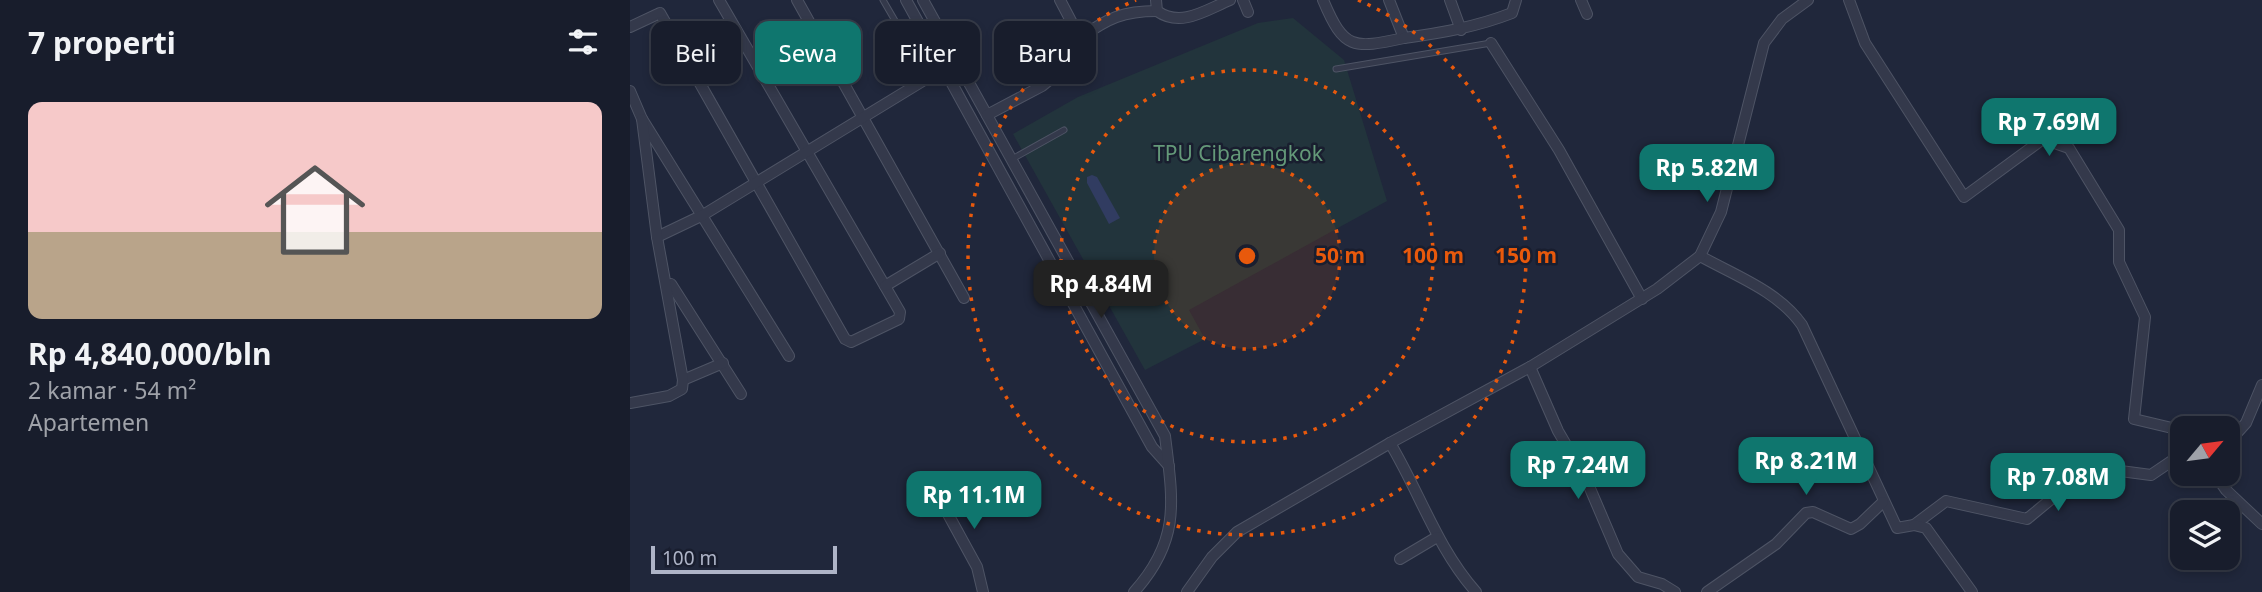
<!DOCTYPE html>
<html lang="id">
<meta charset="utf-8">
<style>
body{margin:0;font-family:"Noto Sans",sans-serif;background:#212634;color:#f1f3f6;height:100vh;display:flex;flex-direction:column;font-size:26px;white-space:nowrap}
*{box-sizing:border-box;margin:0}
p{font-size:23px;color:#9fa2a9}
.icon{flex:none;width:38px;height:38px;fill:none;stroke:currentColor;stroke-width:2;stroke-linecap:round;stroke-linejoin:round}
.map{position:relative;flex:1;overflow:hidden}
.panel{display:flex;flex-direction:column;background:#181d2c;width:630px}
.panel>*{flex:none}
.hud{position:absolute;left:21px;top:21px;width:665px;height:63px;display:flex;gap:14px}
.needle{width:46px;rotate:61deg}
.buttons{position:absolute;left:1540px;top:416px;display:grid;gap:14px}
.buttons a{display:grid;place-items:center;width:70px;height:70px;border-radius:14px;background:#181d2c;box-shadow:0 4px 10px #0003,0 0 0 2px #363b48;font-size:35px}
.scale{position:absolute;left:21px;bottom:18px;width:186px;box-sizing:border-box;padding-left:7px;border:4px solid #aeb4c7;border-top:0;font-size:19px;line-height:24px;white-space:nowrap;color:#aeb4c7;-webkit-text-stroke:5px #191e2f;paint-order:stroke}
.price{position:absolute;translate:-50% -60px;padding:0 16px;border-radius:14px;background:#0f766e;color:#fff;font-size:23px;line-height:46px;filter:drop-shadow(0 2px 4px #0008)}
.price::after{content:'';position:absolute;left:50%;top:42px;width:21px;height:16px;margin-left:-10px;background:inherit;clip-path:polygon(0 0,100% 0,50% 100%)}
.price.selected{background:#222;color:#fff}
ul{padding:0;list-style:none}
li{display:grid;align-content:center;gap:14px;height:371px;padding:0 28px}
li span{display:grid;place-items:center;height:217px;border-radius:14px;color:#555}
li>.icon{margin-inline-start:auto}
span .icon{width:126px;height:126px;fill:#fffc;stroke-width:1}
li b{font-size:30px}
h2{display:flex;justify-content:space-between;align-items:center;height:84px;padding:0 28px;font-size:30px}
.pill{padding:0 24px;border-radius:14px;background:#181d2c;box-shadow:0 4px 10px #0003,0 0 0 2px #363b48;font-size:24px;line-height:63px}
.pill.selected{background:#0f766e;color:#fff}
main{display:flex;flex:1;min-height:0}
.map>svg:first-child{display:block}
.green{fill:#22343c}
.water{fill:#313c61}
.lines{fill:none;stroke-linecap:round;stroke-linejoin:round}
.lane-casing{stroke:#4e5465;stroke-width:7}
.street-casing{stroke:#4e5465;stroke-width:12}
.lane{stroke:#34394b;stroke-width:5}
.street{stroke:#34394b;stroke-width:10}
.ring{fill:none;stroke:#e8590c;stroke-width:3.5;stroke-dasharray:3.5 7}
.labels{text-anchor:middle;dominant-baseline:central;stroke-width:5;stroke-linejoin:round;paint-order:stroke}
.park-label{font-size:21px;fill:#649979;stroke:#191e2f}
.centre{fill:#e8590c;stroke:#191e2f;stroke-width:3.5}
.ring-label{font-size:21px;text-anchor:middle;font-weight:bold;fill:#e8590c;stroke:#191e2f;stroke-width:5;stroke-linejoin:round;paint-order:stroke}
</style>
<main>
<section class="panel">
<h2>7 properti<svg class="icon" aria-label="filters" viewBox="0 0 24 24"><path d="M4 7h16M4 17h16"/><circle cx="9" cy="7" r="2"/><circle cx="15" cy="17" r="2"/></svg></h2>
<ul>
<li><span style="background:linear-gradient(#f6c9c9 60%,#b9a48a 0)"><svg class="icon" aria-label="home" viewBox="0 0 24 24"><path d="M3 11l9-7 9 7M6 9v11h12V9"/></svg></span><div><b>Rp 4,840,000/bln</b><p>2 kamar · 54 m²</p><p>Apartemen</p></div></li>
</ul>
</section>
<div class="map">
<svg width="1632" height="592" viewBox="0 0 1632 592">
<rect width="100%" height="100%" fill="#20273b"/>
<polygon class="green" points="663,18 714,60 757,201 559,310 575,339 515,370 383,134 448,97 628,23"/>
<polygon class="water" points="462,175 467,177 490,218 479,224 457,183 457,177"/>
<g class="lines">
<g class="lane-casing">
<g id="lane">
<polyline points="253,0 289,62 306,53"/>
<polyline points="706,69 861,43"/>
<polyline points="382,159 434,130"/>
</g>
</g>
<g class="street-casing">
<g id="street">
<polyline points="167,0 334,298"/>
<polyline points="276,0 522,447 539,466"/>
<path d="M293,0L535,436C543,501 551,540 504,592"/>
<path d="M430,0L450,38C478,18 493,11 527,11"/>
<path d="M526,0L527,11C551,28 576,10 600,0"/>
<polyline points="613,0 618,12"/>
<path d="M693,0C714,50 723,49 774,38L759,0"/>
<polyline points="820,0 831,30"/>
<polyline points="951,0 957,14"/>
<polyline points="1219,0 1235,43 1334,197 1413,139 1439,148 1489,230 1489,262 1515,317 1504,419 1542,428 1552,438"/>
<polyline points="0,27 30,13 215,339 221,342 269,319 270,312 89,0"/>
<path d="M774,38C811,33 846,27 882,13L886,0"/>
<polyline points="861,43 929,150 1012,299"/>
<polyline points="0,91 12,119 159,356"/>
<polyline points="357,115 412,86 450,55 450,38"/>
<polyline points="27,237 73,215 319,65"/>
<path d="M1070,256C1106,276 1148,291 1172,325L1267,528L1284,525L1316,501L1397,519L1460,467L1521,475L1552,454"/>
<polyline points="41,284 111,394"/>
<polyline points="255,286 310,253"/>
<polyline points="900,367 928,431 956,479 988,554 1008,577 1032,584 1045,592"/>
<polyline points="53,380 93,363"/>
<polyline points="0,403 39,396 52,389 53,380 27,237 12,119"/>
<path d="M760,443C790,493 807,548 846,592"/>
<polyline points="1598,443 1616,423 1632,385"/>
<polyline points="1585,474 1596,490 1632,524"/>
<polyline points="301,483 347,567 353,592"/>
<polyline points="1284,525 1296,528 1342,592"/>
<polyline points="770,559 807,537"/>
<polyline points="557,592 582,557 607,532 760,443 900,367 1027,289 1070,256 1091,212 1134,43 1152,19 1178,0"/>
<polyline points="1077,592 1146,544 1176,513 1183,512 1221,529 1230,524 1253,502"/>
</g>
</g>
<use href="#lane" class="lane"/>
<use href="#street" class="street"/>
</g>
<circle cx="617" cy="256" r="93" fill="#e8590c" fill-opacity=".12"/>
<g class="ring">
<circle cx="617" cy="256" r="93"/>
<circle cx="617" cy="256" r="186"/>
<path d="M728 0A279 279 0 1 1 506 0"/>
</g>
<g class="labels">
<g class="park-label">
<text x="608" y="153">TPU Cibarengkok</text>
</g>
</g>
<circle cx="617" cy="256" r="10" class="centre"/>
<g class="ring-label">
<text x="710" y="263">50 m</text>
<text x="803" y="263">100 m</text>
<text x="896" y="263">150 m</text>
</g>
</svg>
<div class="buttons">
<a><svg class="needle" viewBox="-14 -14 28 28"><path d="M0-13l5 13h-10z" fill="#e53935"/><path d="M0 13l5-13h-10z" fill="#9fa2a9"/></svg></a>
<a><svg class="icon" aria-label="layers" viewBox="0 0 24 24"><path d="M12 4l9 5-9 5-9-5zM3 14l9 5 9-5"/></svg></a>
</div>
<div class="scale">100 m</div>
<b class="price" style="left:1419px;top:158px">Rp 7.69M</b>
<b class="price" style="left:1077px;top:204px">Rp 5.82M</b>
<b class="price selected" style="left:471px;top:320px">Rp 4.84M</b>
<b class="price" style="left:1176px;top:497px">Rp 8.21M</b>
<b class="price" style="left:948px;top:501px">Rp 7.24M</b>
<b class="price" style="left:1428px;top:513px">Rp 7.08M</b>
<b class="price" style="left:344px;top:531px">Rp 11.1M</b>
<div class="hud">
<a class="pill">Beli</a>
<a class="pill selected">Sewa</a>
<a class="pill">Filter</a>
<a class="pill">Baru</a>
</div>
</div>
</main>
